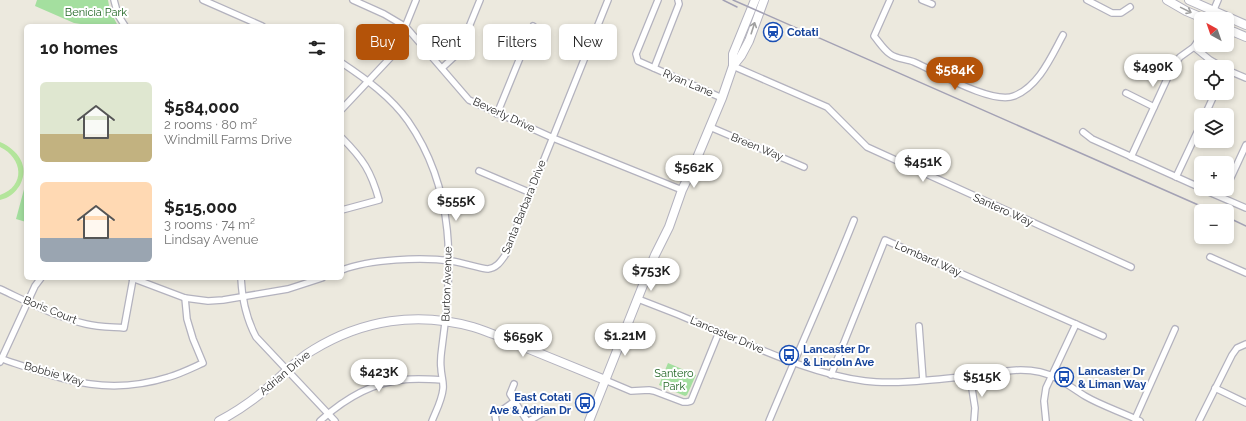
<!DOCTYPE html>
<meta charset="utf-8">
<style>
body{margin:0;font-family:Raleway,sans-serif;background:#f2f2f2;color:#222;height:100vh;display:flex;flex-direction:column;font-size:15px;white-space:nowrap}
*{box-sizing:border-box;margin:0}
p{font-size:13px;color:#767676}
.icon{flex:none;width:22px;height:22px;fill:none;stroke:currentColor;stroke-width:2;stroke-linecap:round;stroke-linejoin:round}
.map{position:relative;flex:1;overflow:hidden}
.panel{position:absolute;left:24px;top:24px;width:320px;height:256px;display:flex;flex-direction:column;background:#fff;border-radius:6px;box-shadow:0 2px 6px #0003}
.panel>*{flex:none}
.hud{position:absolute;left:356px;top:24px;width:380px;height:36px;display:flex;gap:8px}
.needle{width:26px;rotate:320deg}
.controls{position:absolute;left:1194px;top:12px;display:grid;gap:8px}
.controls a{display:grid;place-items:center;width:40px;height:40px;border-radius:6px;background:#fff;box-shadow:0 2px 6px #0003;font-size:20px}
.price{position:absolute;translate:-50% -34px;padding:0 9px;border-radius:14px;background:#fff;color:#222;font-size:13px;line-height:26px;filter:drop-shadow(0 1px 2px #0008)}
.price::after{content:'';position:absolute;left:50%;top:24px;width:12px;height:9px;margin-left:-6px;background:inherit;clip-path:polygon(0 0,100% 0,50% 100%)}
.price.active{background:#b45309;color:#fff}
ul{padding:0;list-style:none}
li{display:flex;align-items:center;gap:12px;height:100px;padding:0 16px}
li span{display:grid;place-items:center;flex:none;width:112px;height:80px;border-radius:6px;color:#555}
li>.icon{margin-inline-start:auto}
span .icon{width:48px;height:48px;fill:#fffc;stroke-width:1}
li b{font-size:17px}
h2{display:flex;justify-content:space-between;align-items:center;height:48px;padding:0 16px;font-size:17px}
.chip{padding:0 14px;border-radius:6px;background:#fff;box-shadow:0 2px 6px #0003;font-size:14px;line-height:36px}
.chip.active{background:#b45309;color:#fff}
.map>svg:first-child{display:block}
.green{fill:#a4df9f}
.pitch{fill:#b3e59b}
.lines{fill:none;stroke-linecap:round;stroke-linejoin:round}
.street-casing{stroke:#b3b2be;stroke-width:8}
.secondary-casing{stroke:#b3b2be;stroke-width:10}
.street{stroke:#fff;stroke-width:5.5}
.secondary{stroke:#fff;stroke-width:8}
.rail{stroke:#a3a1b4;stroke-width:1.5}
.oneway{stroke:#a0a0a0}
.labels{text-anchor:middle;dominant-baseline:central;stroke-width:4;stroke-linejoin:round;paint-order:stroke}
.park-label{font-size:11px;fill:#1f6422;stroke:#fff}
.transit-label{font-size:11px;font-weight:bold;fill:#164399;stroke:#fff;text-anchor:start}
.street-label{font-size:11px;fill:#2b2b2b;stroke:#fff}
</style>
<div class="map">
<svg width="1246" height="421" viewBox="0 0 1246 421">
<rect width="100%" height="100%" fill="#ece9de"/>
<g class="green">
<polygon points="37,0 108,0 110,11 118,26 94,26 74,23 35,6"/>
<polygon points="26,182 26,222 16,219"/>
<polygon points="668,363 696,375 687,395 685,396 659,385"/>
</g>
<path class="pitch" d="M0,142C18,150 30,166 20,185C15,193 9,198 0,200V195C26,186 23,158 0,147Z"/>
<g class="lines">
<g class="street-casing">
<g id="street">
<polyline points="114,0 118,15 125,26"/>
<polyline points="203,0 262,26"/>
<polyline points="353,0 384,14 406,27 469,100 553,138 682,190"/>
<polyline points="658,0 636,54 638,61 722,98"/>
<path d="M890,0L874,36C879,42 884,50 890,54C896,59 907,59 914,62C935,71 992,105 1014,96C1039,86 1051,57 1063,35"/>
<polyline points="922,0 932,4"/>
<polyline points="1087,0 1112,13 1121,13 1130,7"/>
<polyline points="1210,19 1218,0"/>
<polyline points="1194,47 1210,60 1222,67"/>
<path d="M342,63C366,79 391,97 408,121C456,190 453,268 442,347C441,354 440,361 441,368C441,375 444,382 443,389C442,400 436,411 432,421"/>
<polyline points="733,66 827,107 867,147 1131,267"/>
<polyline points="442,68 455,56 460,49 480,0"/>
<polyline points="654,68 679,4 678,0"/>
<polyline points="1227,70 1246,78"/>
<polyline points="1126,93 1154,107"/>
<polyline points="342,109 390,58 397,47 416,0"/>
<polyline points="497,114 533,26"/>
<polyline points="1205,115 1215,93"/>
<polyline points="710,127 804,167"/>
<polyline points="1083,132 1092,139 1201,188"/>
<path d="M342,138C363,159 371,171 379,200L342,210"/>
<polyline points="1131,157 1173,66 1180,57 1194,47 1201,36"/>
<polyline points="479,171 531,193"/>
<polyline points="1176,177 1201,124"/>
<polyline points="1227,186 1246,145"/>
<polyline points="1202,189 1246,208"/>
<polyline points="1210,257 1246,273"/>
<path d="M342,270C370,259 422,257 452,261C460,262 482,269 488,269C497,268 501,261 506,254L608,0"/>
<polyline points="132,278 185,298 208,301 223,300 288,289 322,278"/>
<path d="M241,278C242,299 246,318 256,337L335,421"/>
<path d="M0,289C28,302 56,317 86,324C98,327 112,327 124,328L133,279"/>
<path d="M638,299C665,309 692,320 719,332C767,352 813,374 865,381C896,385 939,379 971,376C993,373 1017,367 1040,372C1058,376 1070,387 1085,396C1102,406 1122,412 1140,421"/>
<polyline points="919,326 923,380"/>
<path d="M2,359C62,379 105,397 169,377C180,374 192,368 203,363L193,339L187,319L185,298"/>
<polyline points="0,362 35,286 41,278"/>
<polyline points="831,375 885,240 1103,336"/>
<polyline points="970,376 975,408 974,421"/>
<polyline points="605,380 631,391 649,390 654,391 683,402 687,402 691,401 719,332"/>
<polyline points="514,384 510,394 527,421"/>
<polyline points="1215,388 1246,403"/>
<polyline points="1135,419 1175,329"/>
<path d="M320,421C343,400 371,383 402,380C415,378 429,379 442,380"/>
<polyline points="496,421 495,415 515,401"/>
<polyline points="529,421 546,411"/>
<path d="M769,421C797,354 827,288 854,220"/>
<polyline points="1046,421 1044,401 1046,388 1076,324"/>
<polyline points="1199,421 1232,355 1237,348 1246,344"/>
</g>
</g>
<g class="secondary-casing">
<g id="secondary">
<polyline points="1167,0 1186,11 1205,19"/>
<polyline points="1189,0 1246,25"/>
<polyline points="1227,29 1246,37"/>
<polyline points="733,66 733,54 755,0"/>
<path d="M219,421C238,411 255,399 271,385C285,373 297,359 313,350C362,320 417,311 473,327C490,332 507,340 524,347C551,358 578,369 605,380"/>
<polyline points="589,421 655,255 669,227 682,190 694,165 722,98 733,66 741,56 749,41 764,0"/>
</g>
</g>
<use href="#street" class="street"/>
<use href="#secondary" class="secondary"/>
<g class="rail">
<polyline points="723,0 737,7"/>
<polyline points="733,0 1212,211"/>
<polyline points="1227,217 1246,226"/>
</g>
</g>
<defs><path id="oneway-shaft" d="M-6 0H5M1.5-3L5.5 0L1.5 3" fill="none" stroke-width="1.6" stroke-linecap="round" stroke-linejoin="round"/></defs>
<g class="oneway">
<use href="#oneway-shaft" transform="translate(1186 10) rotate(26)"/>
<use href="#oneway-shaft" transform="translate(753 28) rotate(-72)"/>
</g>
<defs>
<g id="station-ring" transform="scale(1)"><circle r="9.5" fill="#fff" stroke="#1a4fb4" stroke-width="1.5"/><path d="M-3-6H3Q5-6 5-4V2Q5 4 3 4L4.5 6H3L1.5 4h-3L-3 6H-4.5L-3 4Q-5 4-5 2V-4Q-5-6-3-6ZM-3.5-4v3h7v-3ZM-3.5 1v1.5H-2V1ZM2 1v1.5H3.5V1Z" fill="#1a4fb4"/></g>
<g id="bus-ring" transform="scale(1)"><circle r="9.5" fill="#fff" stroke="#1a4fb4" stroke-width="1.5"/><path d="M-5-6H5V4H4V6H2V4H-2V6H-4V4H-5ZM-3.5-4V0h7V-4ZM-3.5 1.2v1.5H-2V1.2ZM2 1.2v1.5H3.5V1.2Z" fill="#1a4fb4"/></g>
</defs>
<g fill-rule="evenodd">
<use href="#station-ring" x="773" y="32"/>
<use href="#bus-ring" x="789" y="355"/>
<use href="#bus-ring" x="1064" y="377"/>
<use href="#bus-ring" x="585" y="403"/>
</g>
<g class="labels">
<g class="park-label">
<text x="96" y="12">Benicia Park</text>
<text x="674" y="373">Santero<tspan x="674" dy="13">Park</tspan></text>
</g>
<g class="transit-label">
<text x="787" y="32">Cotati</text>
<text x="803" y="349">Lancaster Dr<tspan x="803" dy="13">&amp; Lincoln Ave</tspan></text>
<text x="1078" y="371">Lancaster Dr<tspan x="1078" dy="13">&amp; Liman Way</tspan></text>
<text x="571" y="397" text-anchor="end">East Cotati<tspan x="571" dy="13">Ave &amp; Adrian Dr</tspan></text>
</g>
<g class="street-label">
<text transform="translate(688 83) rotate(23)">Ryan Lane</text>
<text transform="translate(504 115) rotate(25)">Beverly Drive</text>
<text transform="translate(757 147) rotate(22)">Breen Way</text>
<text transform="translate(524 207) rotate(-68)">Santa Barbara Drive</text>
<text transform="translate(1003 210) rotate(24)">Santero Way</text>
<text transform="translate(928 259) rotate(24)">Lombard Way</text>
<text transform="translate(447 284) rotate(-88)">Burton Avenue</text>
<text transform="translate(50 310) rotate(22)">Boris Court</text>
<text transform="translate(727 335) rotate(23)">Lancaster Drive</text>
<text transform="translate(285 373) rotate(-40)">Adrian Drive</text>
<text transform="translate(54 374) rotate(16)">Bobbie Way</text>
</g>
</g>
</svg>
<div class="controls">
<a><svg class="needle" viewBox="-14 -14 28 28"><path d="M0-13l5 13h-10z" fill="#e53935"/><path d="M0 13l5-13h-10z" fill="#767676"/></svg></a>
<a><svg class="icon" aria-label="locate" viewBox="0 0 24 24"><circle cx="12" cy="12" r="6"/><path d="M12 2v4M12 18v4M2 12h4M18 12h4"/></svg></a>
<a><svg class="icon" aria-label="layers" viewBox="0 0 24 24"><path d="M12 4l9 5-9 5-9-5zM3 14l9 5 9-5"/></svg></a>
<a>+</a>
<a>−</a>
</div>
<b class="price" style="left:1153px;top:88px">$490K</b>
<b class="price active" style="left:955px;top:91px">$584K</b>
<b class="price" style="left:923px;top:183px">$451K</b>
<b class="price" style="left:694px;top:189px">$562K</b>
<b class="price" style="left:456px;top:222px">$555K</b>
<b class="price" style="left:651px;top:292px">$753K</b>
<b class="price" style="left:625px;top:357px">$1.21M</b>
<b class="price" style="left:523px;top:358px">$659K</b>
<b class="price" style="left:379px;top:393px">$423K</b>
<b class="price" style="left:982px;top:398px">$515K</b>
<div class="hud">
<a class="chip active">Buy</a>
<a class="chip">Rent</a>
<a class="chip">Filters</a>
<a class="chip">New</a>
</div>
<section class="panel">
<h2>10 homes<svg class="icon" aria-label="filters" viewBox="0 0 24 24"><path d="M4 7h16M4 17h16"/><circle cx="9" cy="7" r="2"/><circle cx="15" cy="17" r="2"/></svg></h2>
<ul>
<li><span style="background:linear-gradient(#dfe7d0 65%,#c2b280 0)"><svg class="icon" aria-label="home" viewBox="0 0 24 24"><path d="M3 11l9-7 9 7M6 9v11h12V9"/></svg></span><div><b>$584,000</b><p>2 rooms · 80 m²</p><p>Windmill Farms Drive</p></div></li>
<li><span style="background:linear-gradient(#ffd9b3 70%,#9aa5b1 0)"><svg class="icon" aria-label="home" viewBox="0 0 24 24"><path d="M3 11l9-7 9 7M6 9v11h12V9"/></svg></span><div><b>$515,000</b><p>3 rooms · 74 m²</p><p>Lindsay Avenue</p></div></li>
</ul>
</section>
</div>
